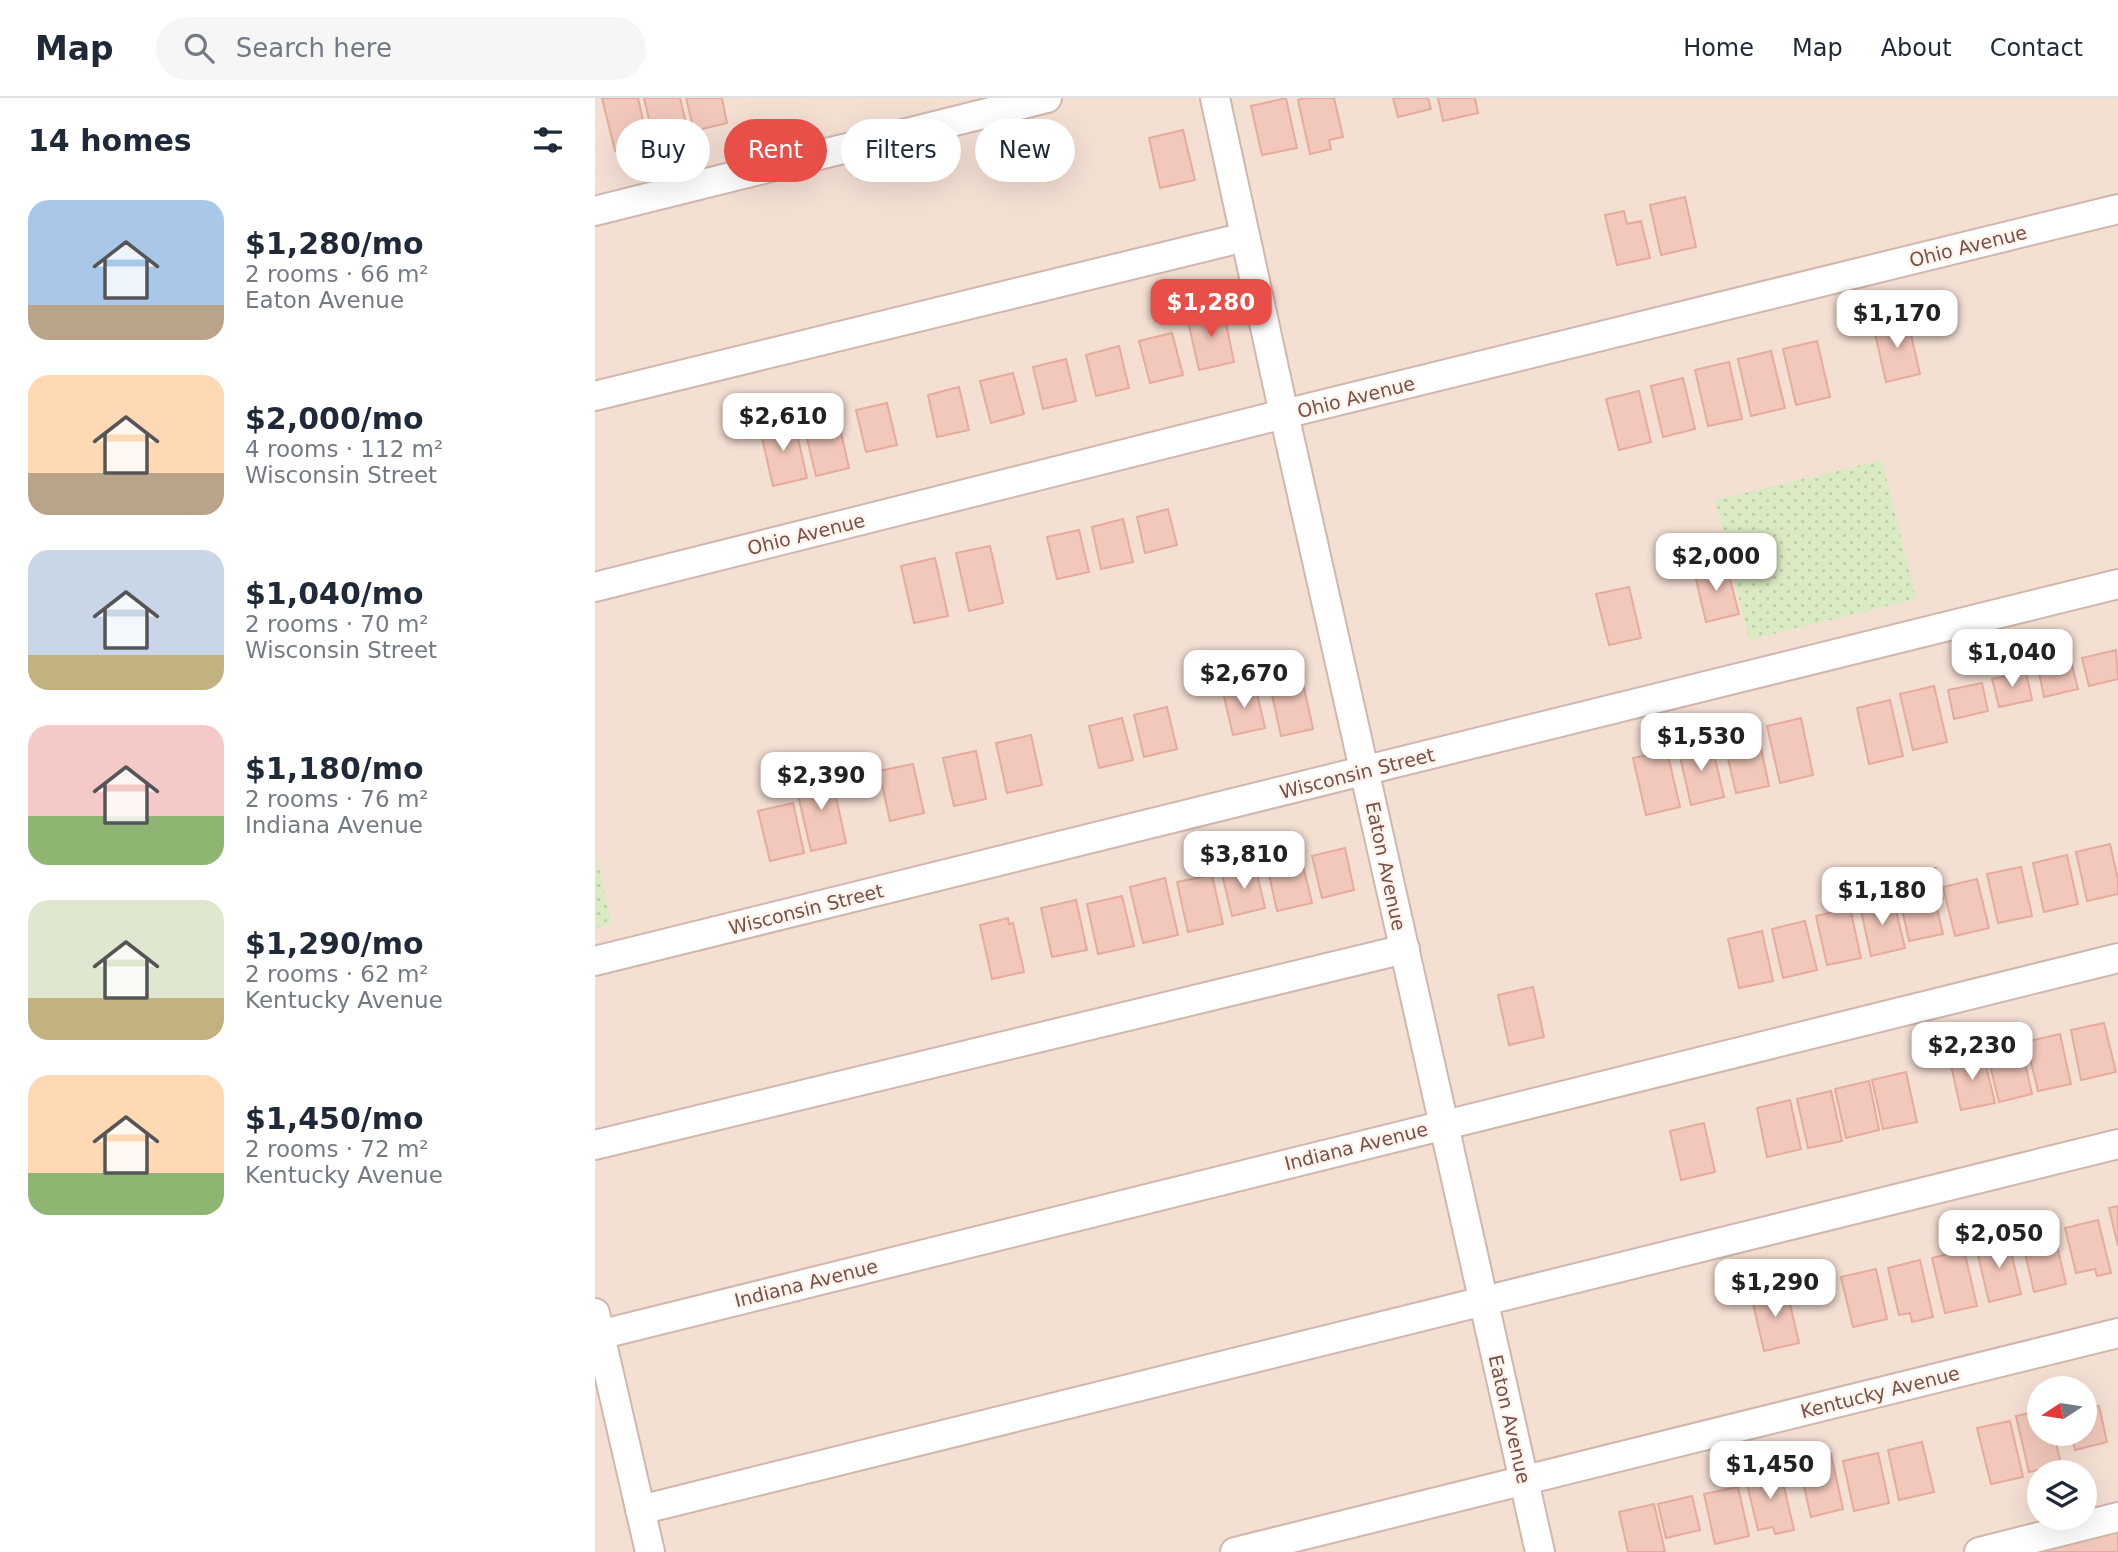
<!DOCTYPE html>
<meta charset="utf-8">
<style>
body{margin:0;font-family:"DejaVu Sans",sans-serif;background:#f6f6f7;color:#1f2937;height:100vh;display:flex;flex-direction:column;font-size:26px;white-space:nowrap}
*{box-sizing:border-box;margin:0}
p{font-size:23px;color:#747a83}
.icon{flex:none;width:38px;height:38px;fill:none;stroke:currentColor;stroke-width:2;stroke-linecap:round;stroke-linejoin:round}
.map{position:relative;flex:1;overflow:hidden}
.side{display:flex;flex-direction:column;background:#fff;width:595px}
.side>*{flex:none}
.hud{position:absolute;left:21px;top:21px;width:665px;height:63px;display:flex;gap:14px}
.needle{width:46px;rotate:258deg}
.fabs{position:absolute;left:1432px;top:1278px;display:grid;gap:14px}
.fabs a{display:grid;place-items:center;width:70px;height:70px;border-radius:50%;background:#fff;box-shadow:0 7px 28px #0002;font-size:35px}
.price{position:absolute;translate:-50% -60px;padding:0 16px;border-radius:14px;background:#fff;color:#222;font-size:23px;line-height:46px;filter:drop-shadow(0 2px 4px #0008)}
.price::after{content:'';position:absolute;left:50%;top:42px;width:21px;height:16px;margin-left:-10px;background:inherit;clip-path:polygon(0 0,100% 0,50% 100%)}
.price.active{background:#e84f48;color:#fff}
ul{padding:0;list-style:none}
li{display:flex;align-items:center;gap:21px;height:175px;padding:0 28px}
li span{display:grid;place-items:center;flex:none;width:196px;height:140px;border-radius:21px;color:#555}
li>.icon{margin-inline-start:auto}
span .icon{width:84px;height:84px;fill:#fffc;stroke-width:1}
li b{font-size:30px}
h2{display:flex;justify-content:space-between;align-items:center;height:84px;padding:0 28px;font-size:30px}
.tag{padding:0 24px;border-radius:32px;background:#fff;box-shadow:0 7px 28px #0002;font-size:24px;line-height:63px}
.tag.active{background:#e84f48;color:#fff}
header{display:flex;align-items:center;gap:42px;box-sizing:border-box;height:98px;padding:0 35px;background:#fff;border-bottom:2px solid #e0e1e3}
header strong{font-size:33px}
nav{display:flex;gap:38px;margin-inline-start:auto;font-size:24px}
.search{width:490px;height:63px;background:#f6f6f7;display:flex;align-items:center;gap:18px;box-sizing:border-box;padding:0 24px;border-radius:38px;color:#747a83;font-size:26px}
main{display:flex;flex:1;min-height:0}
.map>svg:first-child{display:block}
.residential{fill:#f4dfd3;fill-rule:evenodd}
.grass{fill:url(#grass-dots)}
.building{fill:#f3c8bc;stroke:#e5ab9c;stroke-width:2}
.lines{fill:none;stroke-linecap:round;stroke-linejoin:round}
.minor-casing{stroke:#d0b7ad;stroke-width:32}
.minor{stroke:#fff;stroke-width:28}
.labels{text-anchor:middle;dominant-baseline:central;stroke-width:5;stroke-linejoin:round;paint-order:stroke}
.street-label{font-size:19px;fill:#765149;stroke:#fff4ec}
</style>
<header>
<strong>Map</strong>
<div class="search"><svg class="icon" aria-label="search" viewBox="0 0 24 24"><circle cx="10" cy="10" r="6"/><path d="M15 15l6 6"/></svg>Search here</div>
<nav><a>Home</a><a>Map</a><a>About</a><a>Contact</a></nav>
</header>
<main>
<section class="side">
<h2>14 homes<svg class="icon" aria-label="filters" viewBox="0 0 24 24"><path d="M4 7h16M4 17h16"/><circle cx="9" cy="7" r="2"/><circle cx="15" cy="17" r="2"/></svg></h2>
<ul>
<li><span style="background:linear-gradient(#a9c7e8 75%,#b9a48a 0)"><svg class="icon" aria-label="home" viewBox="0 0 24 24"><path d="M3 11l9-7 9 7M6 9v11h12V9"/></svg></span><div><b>$1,280/mo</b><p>2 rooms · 66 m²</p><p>Eaton Avenue</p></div></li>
<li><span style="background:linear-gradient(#ffd9b3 70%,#b9a48a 0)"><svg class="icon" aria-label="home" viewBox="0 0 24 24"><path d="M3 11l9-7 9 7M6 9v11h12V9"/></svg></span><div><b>$2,000/mo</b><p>4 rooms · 112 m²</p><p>Wisconsin Street</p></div></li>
<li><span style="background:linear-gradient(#c9d6e8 75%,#c2b280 0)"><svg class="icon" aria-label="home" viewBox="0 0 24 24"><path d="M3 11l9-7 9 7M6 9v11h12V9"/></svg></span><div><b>$1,040/mo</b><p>2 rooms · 70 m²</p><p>Wisconsin Street</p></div></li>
<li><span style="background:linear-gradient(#f6c9c9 65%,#8fb573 0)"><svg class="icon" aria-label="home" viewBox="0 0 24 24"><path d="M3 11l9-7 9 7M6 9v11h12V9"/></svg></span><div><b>$1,180/mo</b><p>2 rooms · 76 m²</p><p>Indiana Avenue</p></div></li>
<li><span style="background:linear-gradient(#dfe7d0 70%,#c2b280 0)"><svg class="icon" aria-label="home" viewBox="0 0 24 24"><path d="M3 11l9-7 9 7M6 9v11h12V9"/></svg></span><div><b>$1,290/mo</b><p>2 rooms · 62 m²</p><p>Kentucky Avenue</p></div></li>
<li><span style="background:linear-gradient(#ffd9b3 70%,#8fb573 0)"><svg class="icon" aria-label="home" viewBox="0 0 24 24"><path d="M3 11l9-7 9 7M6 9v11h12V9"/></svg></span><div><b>$1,450/mo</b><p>2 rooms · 72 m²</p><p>Kentucky Avenue</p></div></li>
</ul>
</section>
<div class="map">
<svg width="1523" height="1454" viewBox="0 0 1523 1454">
<defs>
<pattern id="grass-dots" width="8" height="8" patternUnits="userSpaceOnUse" patternTransform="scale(1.75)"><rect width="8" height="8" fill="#daebc3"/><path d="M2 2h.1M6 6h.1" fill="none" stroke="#bfcba9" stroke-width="1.8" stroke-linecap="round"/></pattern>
</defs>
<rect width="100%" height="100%" fill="#fdefe5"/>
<path class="residential" d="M0,0H1523V1431L1427,1454H0ZM1444,1290H1489V1335H1444ZM1444,1374H1489V1419H1444Z"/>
<g class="grass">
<polygon points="1287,362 1321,501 1154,542 1120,402"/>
<polygon points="0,753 17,826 0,830"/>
</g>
<g class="building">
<polygon points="7,0 43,0 53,45 20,53"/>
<polygon points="49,0 85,0 93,34 59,42"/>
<polygon points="91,0 127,0 132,25 99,33"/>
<polygon points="691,0 702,50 667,57 656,8"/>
<polygon points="711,0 739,0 748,39 734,42 736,51 715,56 703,2"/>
<polygon points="798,0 833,0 836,11 803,19"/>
<polygon points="843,0 880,0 883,15 848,23"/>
<polygon points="588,32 600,82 565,90 554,40"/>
<polygon points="1090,99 1101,149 1066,157 1055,107"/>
<polygon points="1029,113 1032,126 1046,123 1055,160 1022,167 1010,117"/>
<polygon points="628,211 639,264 604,272 592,219"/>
<polygon points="1312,219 1325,276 1291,284 1278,227"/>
<polygon points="577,235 588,277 555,285 544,243"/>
<polygon points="1222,243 1235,299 1201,307 1188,251"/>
<polygon points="524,248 534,290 501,298 491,257"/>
<polygon points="1176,253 1190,310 1156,318 1143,261"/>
<polygon points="471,261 481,303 448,311 438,269"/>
<polygon points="1134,264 1147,321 1113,328 1100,272"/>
<polygon points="418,275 429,316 396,325 385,283"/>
<polygon points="1088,280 1100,331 1068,339 1056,288"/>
<polygon points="364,289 374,332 342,339 333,297"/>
<polygon points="1044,293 1056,344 1024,352 1011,301"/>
<polygon points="292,305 302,347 271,354 261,312"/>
<polygon points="241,312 254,370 221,378 207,320"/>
<polygon points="199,323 212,380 178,388 165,331"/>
<polygon points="573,411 582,447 550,455 542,419"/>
<polygon points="528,421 538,464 506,471 497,429"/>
<polygon points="484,432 494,474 462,481 452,439"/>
<polygon points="395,448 408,505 374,513 361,455"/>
<polygon points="340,460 353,518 319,525 306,468"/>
<polygon points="1131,466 1144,516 1111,524 1099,473"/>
<polygon points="1034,489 1046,540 1014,547 1001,496"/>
<polygon points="1521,552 1523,581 1494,588 1487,560"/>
<polygon points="1476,563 1483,591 1449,599 1443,570"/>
<polygon points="704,567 718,631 686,638 672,574"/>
<polygon points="1431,574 1437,602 1404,609 1397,581"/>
<polygon points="1387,585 1393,613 1359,621 1353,592"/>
<polygon points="660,587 670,630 638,637 628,594"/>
<polygon points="1339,588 1352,644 1318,652 1305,596"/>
<polygon points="1295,602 1308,658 1274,666 1262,610"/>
<polygon points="572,609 582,651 549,659 539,617"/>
<polygon points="527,620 538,662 504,670 494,628"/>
<polygon points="1206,620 1218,677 1185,685 1172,628"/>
<polygon points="1162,631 1174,688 1141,695 1128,639"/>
<polygon points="436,637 447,687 412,695 401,645"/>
<polygon points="1116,643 1129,699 1096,707 1083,650"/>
<polygon points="381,653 391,701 359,708 348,660"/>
<polygon points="1072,653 1085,709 1051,717 1038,660"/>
<polygon points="318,666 329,715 295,723 284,673"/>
<polygon points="236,676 251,745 216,753 200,684"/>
<polygon points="198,705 209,755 175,763 163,713"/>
<polygon points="1515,746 1523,781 1523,796 1492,803 1481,754"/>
<polygon points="750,750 759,792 727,800 717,758"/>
<polygon points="705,755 717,805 682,813 671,763"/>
<polygon points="1472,757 1483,806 1449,814 1438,765"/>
<polygon points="660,767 670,810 637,818 627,776"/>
<polygon points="1426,769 1437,818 1403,825 1392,776"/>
<polygon points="1341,770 1348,801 1340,802 1348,836 1314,843 1300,779"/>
<polygon points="617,777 628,826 593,834 582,784"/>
<polygon points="570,780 583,837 548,845 535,789"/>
<polygon points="1382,781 1394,830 1360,838 1348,789"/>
<polygon points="527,798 539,848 503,856 492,806"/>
<polygon points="1298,801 1310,850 1276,858 1265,808"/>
<polygon points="481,802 492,852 457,859 446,810"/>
<polygon points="1255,810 1266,860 1232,867 1221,818"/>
<polygon points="413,820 414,826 418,825 429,874 397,881 385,827"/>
<polygon points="1210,823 1222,872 1188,880 1177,831"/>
<polygon points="1167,833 1178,883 1144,890 1133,841"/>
<polygon points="938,889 949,939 914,947 903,897"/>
<polygon points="1509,925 1521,974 1486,982 1476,932"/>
<polygon points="1465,936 1476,986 1443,993 1431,944"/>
<polygon points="1426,947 1437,996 1404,1004 1392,954"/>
<polygon points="1388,956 1400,1005 1366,1012 1355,963"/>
<polygon points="1311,974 1322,1024 1288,1031 1277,982"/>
<polygon points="1274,983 1284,1032 1251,1040 1240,991"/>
<polygon points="1236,993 1247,1043 1213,1050 1202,1001"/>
<polygon points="1195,1002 1206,1051 1172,1059 1162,1010"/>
<polygon points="1109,1025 1120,1074 1086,1082 1075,1033"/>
<polygon points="1523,1108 1523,1148 1514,1110"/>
<polygon points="1503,1122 1516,1175 1502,1178 1500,1171 1481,1175 1470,1130"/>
<polygon points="1458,1131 1471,1186 1439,1194 1426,1138"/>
<polygon points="1413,1141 1426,1196 1394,1204 1381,1149"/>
<polygon points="1369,1152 1382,1208 1350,1215 1337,1160"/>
<polygon points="1325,1162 1338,1219 1317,1224 1315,1215 1304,1217 1293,1170"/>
<polygon points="1281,1171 1292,1221 1258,1229 1246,1179"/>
<polygon points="1191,1189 1204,1245 1169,1253 1156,1197"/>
<polygon points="1504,1308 1512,1344 1480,1352 1476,1335 1489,1335 1489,1311"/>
<polygon points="1444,1313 1444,1335 1459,1335 1466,1367 1434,1374 1421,1318"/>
<polygon points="1415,1323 1428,1379 1396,1386 1382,1330"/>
<polygon points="1327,1344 1339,1394 1304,1402 1293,1352"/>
<polygon points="1283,1355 1294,1405 1259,1413 1248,1363"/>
<polygon points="1236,1356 1248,1411 1216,1419 1203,1363"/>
<polygon points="1184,1367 1199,1432 1180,1436 1178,1429 1163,1432 1152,1386 1162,1383 1160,1373"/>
<polygon points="1143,1389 1154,1438 1120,1446 1109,1396"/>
<polygon points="1097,1398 1105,1432 1071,1440 1063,1406"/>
<polygon points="1059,1406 1070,1454 1033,1454 1024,1414"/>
<polygon points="1523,1433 1523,1454 1434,1454"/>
</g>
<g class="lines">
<g class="minor-casing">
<g id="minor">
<polyline points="620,0 689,316 945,1454"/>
<polyline points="0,113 452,0"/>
<polyline points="0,298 650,139"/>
<polyline points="0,489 689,316 1523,111"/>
<polyline points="0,863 1523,486"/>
<polyline points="0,1047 810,851"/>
<polyline points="0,1215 55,1454"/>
<polyline points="0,1238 1523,860"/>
<polyline points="45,1412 1523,1046"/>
<polyline points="640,1454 1523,1235"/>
<polyline points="1384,1454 1523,1419"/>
</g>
</g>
<use href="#minor" class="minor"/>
</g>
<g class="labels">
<g class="street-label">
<text transform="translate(1373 148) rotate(-14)">Ohio Avenue</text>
<text transform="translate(761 299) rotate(-14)">Ohio Avenue</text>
<text transform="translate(211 436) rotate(-14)">Ohio Avenue</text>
<text transform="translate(762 675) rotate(-14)">Wisconsin Street</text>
<text transform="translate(791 768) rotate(78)">Eaton Avenue</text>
<text transform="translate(211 811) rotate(-14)">Wisconsin Street</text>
<text transform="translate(761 1048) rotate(-14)">Indiana Avenue</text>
<text transform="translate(211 1185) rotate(-14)">Indiana Avenue</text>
<text transform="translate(1285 1294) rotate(-14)">Kentucky Avenue</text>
<text transform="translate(915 1321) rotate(77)">Eaton Avenue</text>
</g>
</g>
</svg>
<div class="fabs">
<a><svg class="needle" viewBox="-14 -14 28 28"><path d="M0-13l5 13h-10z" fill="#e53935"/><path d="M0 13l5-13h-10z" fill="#747a83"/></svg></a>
<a><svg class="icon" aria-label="layers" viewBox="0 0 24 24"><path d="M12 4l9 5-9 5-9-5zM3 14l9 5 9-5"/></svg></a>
</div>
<b class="price active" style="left:616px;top:241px">$1,280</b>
<b class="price" style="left:1302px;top:252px">$1,170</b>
<b class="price" style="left:188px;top:355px">$2,610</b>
<b class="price" style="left:1121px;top:495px">$2,000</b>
<b class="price" style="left:1417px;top:591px">$1,040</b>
<b class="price" style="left:649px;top:612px">$2,670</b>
<b class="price" style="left:1106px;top:675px">$1,530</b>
<b class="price" style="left:226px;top:714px">$2,390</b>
<b class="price" style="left:649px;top:793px">$3,810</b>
<b class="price" style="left:1287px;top:829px">$1,180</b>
<b class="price" style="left:1377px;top:984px">$2,230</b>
<b class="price" style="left:1404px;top:1172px">$2,050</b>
<b class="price" style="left:1180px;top:1221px">$1,290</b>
<b class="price" style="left:1175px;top:1403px">$1,450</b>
<div class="hud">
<a class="tag">Buy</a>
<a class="tag active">Rent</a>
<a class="tag">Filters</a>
<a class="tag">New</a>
</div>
</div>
</main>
